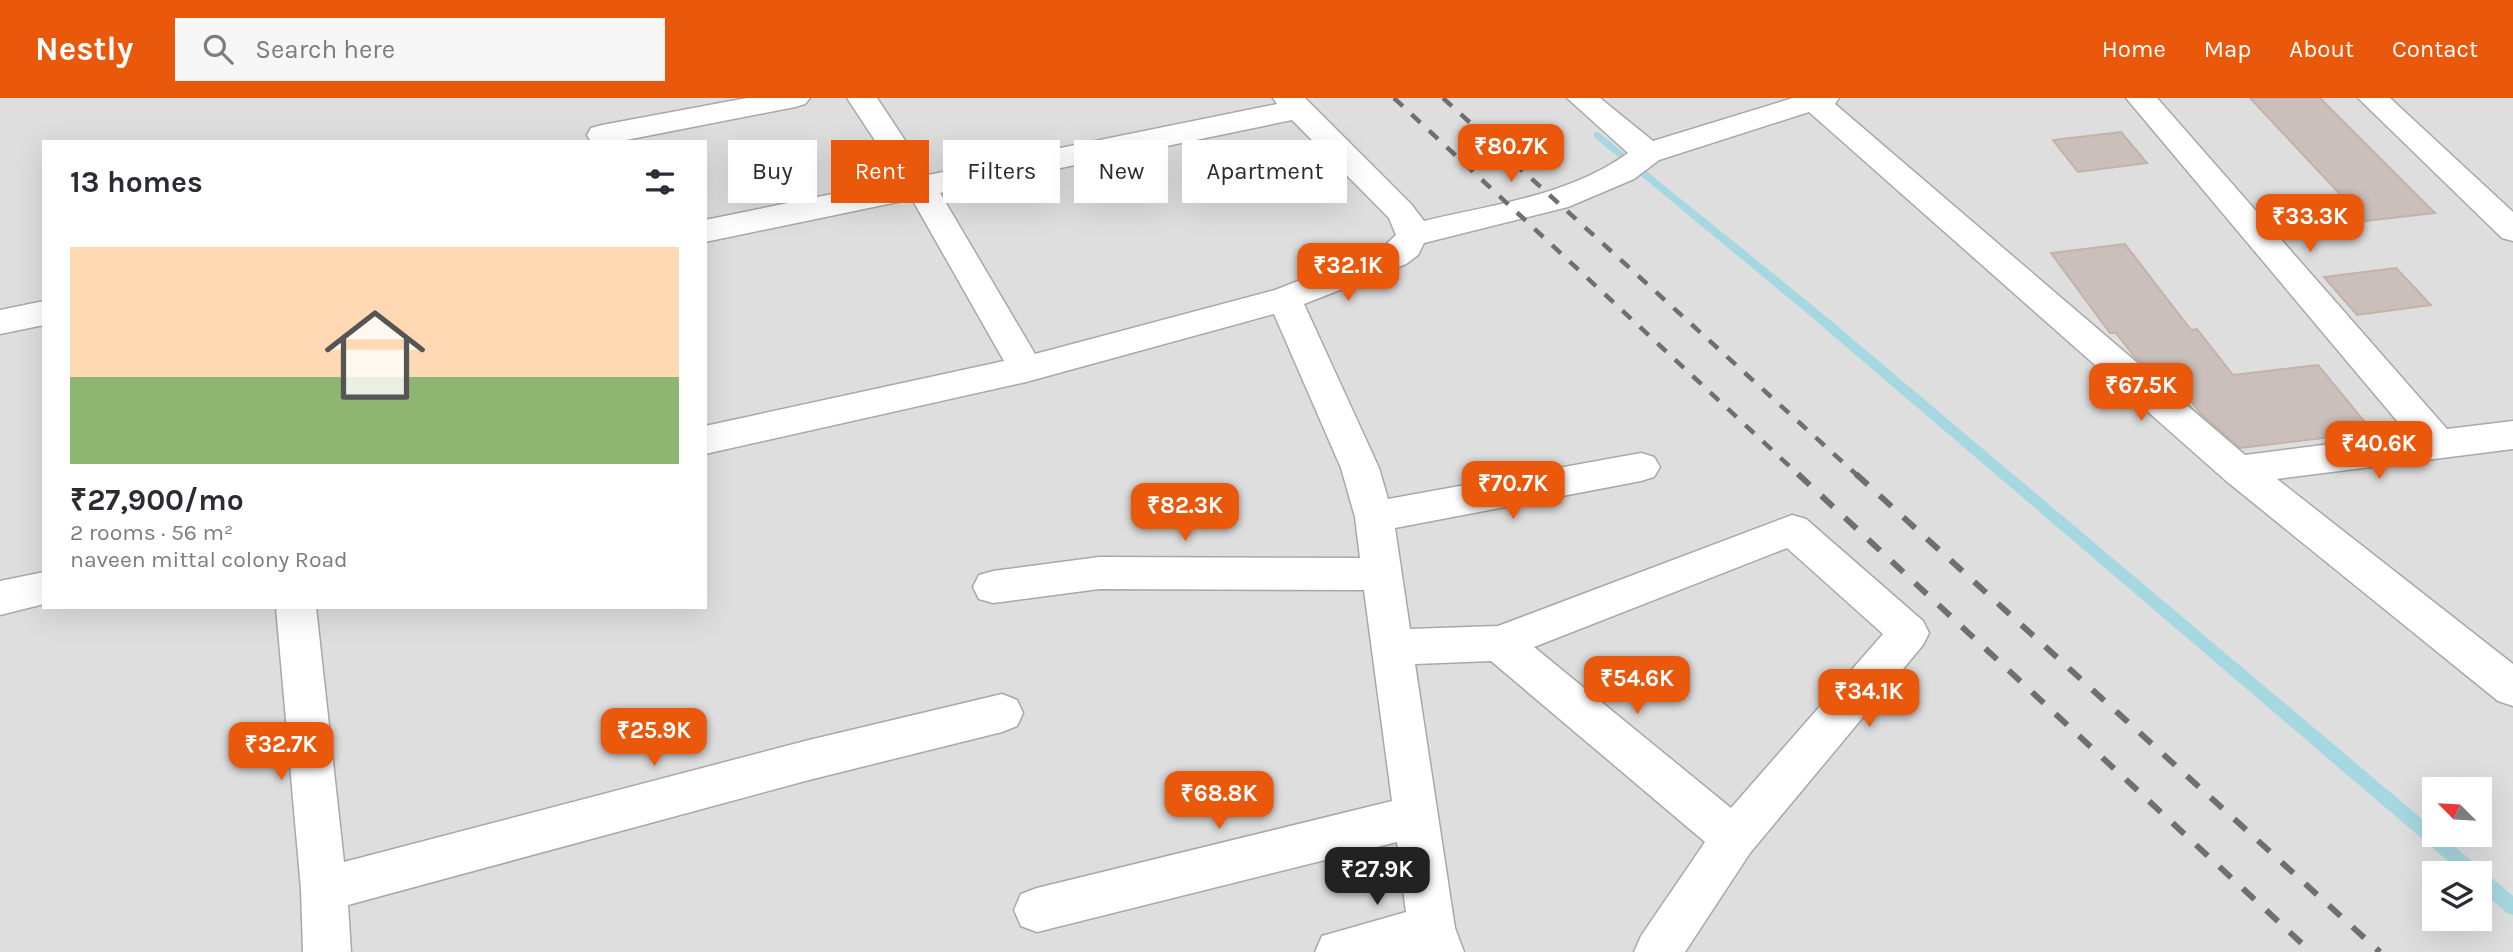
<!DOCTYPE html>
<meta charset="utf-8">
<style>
body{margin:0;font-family:Karla,sans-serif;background:#f7f7f7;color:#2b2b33;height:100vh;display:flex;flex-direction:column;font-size:26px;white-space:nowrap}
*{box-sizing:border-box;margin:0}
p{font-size:23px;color:#7c7c81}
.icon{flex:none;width:38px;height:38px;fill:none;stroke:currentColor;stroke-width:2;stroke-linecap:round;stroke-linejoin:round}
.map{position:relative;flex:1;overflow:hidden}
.side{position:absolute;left:42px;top:42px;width:665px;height:469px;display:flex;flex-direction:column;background:#fff;border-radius:0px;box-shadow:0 7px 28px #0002}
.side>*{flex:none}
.guide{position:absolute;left:728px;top:42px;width:665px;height:63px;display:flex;gap:14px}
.needle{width:46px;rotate:294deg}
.controls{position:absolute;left:2422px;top:679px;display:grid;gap:14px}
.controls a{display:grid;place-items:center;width:70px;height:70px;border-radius:0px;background:#fff;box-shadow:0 7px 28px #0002;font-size:35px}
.price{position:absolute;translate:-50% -60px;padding:0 16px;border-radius:14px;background:#ea580c;color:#fff;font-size:23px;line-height:46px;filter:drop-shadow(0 2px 4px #0008)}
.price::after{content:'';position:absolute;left:50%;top:42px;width:21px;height:16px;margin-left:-10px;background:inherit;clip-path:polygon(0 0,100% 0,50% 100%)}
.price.current{background:#222;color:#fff}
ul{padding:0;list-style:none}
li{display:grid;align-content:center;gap:14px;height:371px;padding:0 28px}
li+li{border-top:2px solid #e1e1e2}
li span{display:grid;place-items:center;height:217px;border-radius:0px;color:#555}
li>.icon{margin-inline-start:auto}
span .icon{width:126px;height:126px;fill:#fffc;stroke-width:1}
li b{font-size:30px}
h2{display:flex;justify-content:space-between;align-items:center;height:84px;padding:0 28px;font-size:30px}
.chip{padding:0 24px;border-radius:0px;background:#fff;box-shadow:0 7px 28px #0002;font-size:24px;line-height:63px}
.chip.current{background:#ea580c;color:#fff}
header{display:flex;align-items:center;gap:42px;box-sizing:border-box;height:98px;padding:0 35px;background:#ea580c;color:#fff}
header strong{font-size:33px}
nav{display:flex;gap:38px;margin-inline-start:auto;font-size:24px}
.search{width:490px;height:63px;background:#f7f7f7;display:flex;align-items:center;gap:18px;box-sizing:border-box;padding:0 24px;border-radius:0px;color:#7c7c81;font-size:26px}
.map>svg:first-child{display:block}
.residential{fill:#dfdede;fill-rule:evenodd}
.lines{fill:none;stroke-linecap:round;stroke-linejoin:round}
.stream{fill:#a6d8e1;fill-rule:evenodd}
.building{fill:#cabfba;stroke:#c4b2a8;stroke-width:2}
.street-casing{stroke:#a8a8a8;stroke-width:3}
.street{fill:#fff;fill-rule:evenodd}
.rail-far1{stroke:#6f6f6f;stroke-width:4.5;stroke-dasharray:12 12;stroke-linecap:butt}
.rail{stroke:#6f6f6f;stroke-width:6;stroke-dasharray:16 16;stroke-linecap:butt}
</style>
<header>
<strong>Nestly</strong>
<div class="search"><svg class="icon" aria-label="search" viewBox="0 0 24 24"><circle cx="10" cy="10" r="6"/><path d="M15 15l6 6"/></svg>Search here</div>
<nav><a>Home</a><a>Map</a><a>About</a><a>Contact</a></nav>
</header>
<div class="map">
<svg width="2513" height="854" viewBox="0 0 2513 854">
<rect width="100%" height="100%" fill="#f1ede7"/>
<path class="residential" d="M0,0H2513V854H0ZM44,44H705V509H44ZM2434,691H2480V737H2434ZM2434,775H2480V821H2434Z"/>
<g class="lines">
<polygon class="stream" points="1598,34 1817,211 2434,731 2434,737 2441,737 2513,798 2513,817 2507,815 2480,791 2480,775 2462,775 1809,217 1594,39 1594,35"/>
</g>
<g class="building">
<polygon points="2250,0 2320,0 2435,115 2365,123"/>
<polygon points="2121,34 2147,65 2078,74 2053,42"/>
<polygon points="2125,146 2191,232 2197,231 2233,277 2318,267 2373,334 2240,350 2200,315 2173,278 2159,280 2134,258 2116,235 2110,235 2051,155"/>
<polygon points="2396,170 2431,207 2357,217 2324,179"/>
</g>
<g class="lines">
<g class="street-casing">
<g id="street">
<polygon points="747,0 810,0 805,6 795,9 616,44 591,44 587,37 591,30 602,27"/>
<path d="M847,0H877L928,77L1277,6L1273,0H1305L1411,106L1424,123C1492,107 1571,97 1628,55L1567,0H1600L1653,43L1793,0H1839L1835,6L2245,357L2408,336L2126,0H2157L2447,331L2513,323V351L2277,381L2513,566V608L2498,603L2225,382L1809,14L1659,62L1634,81L1568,109L1424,145L1418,157L1406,166L1304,206L1379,370L1388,401L1641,355L1654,359L1660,369L1654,379L1641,383L1395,430L1410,531L1498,528L1792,417L1806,421L1923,523L1929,535L1923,547L1750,755L1685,854H1634L1641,838L1705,744L1491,563L1415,566L1455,830L1464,854H1315L1322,838L1406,814L1397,744L1037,834L1021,828L1014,812L1021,796L1037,790L1392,703L1364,492L1099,491L993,505L979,501L973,489L979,477L993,473L1099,459L1360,460L1355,419L1341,370L1274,216L1026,284L705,356V328L1004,263L912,101L705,144V122L901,82ZM1292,22L1389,120L1396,137L1382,150L1275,192L1035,256L940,95ZM1787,450L1883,536L1731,710L1534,549Z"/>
<polygon points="2358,0 2390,0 2513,114 2513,143 2502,140"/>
<polygon points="44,203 44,227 0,236 0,212"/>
<polygon points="44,474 44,506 0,517 0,483"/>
<polygon points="276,509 316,509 344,764 809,642 1002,596 1017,602 1023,615 1017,628 1002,634 809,682 348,807 351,854 303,854 301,791"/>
</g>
</g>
<use href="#street" class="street"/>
<g class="rail-far1">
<polyline points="1394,0 1800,378"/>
<polyline points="1443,0 1858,378"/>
</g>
<g class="rail">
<polyline points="1798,376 2311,854"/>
<polyline points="1856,376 2380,854"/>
</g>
</g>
</svg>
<div class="controls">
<a><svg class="needle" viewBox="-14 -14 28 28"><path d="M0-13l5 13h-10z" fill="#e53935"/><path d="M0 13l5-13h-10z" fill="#7c7c81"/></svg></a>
<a><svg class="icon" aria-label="layers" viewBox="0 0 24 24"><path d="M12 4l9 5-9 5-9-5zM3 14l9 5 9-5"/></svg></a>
</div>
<b class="price" style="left:1511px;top:86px">₹80.7K</b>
<b class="price" style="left:2310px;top:156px">₹33.3K</b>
<b class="price" style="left:1348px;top:205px">₹32.1K</b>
<b class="price" style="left:2141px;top:325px">₹67.5K</b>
<b class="price" style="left:2379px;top:383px">₹40.6K</b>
<b class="price" style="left:1513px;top:423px">₹70.7K</b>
<b class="price" style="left:1185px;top:445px">₹82.3K</b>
<b class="price" style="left:1637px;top:618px">₹54.6K</b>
<b class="price" style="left:1869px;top:631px">₹34.1K</b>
<b class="price" style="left:654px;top:670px">₹25.9K</b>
<b class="price" style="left:281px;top:684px">₹32.7K</b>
<b class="price" style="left:1219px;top:733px">₹68.8K</b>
<b class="price current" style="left:1377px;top:809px">₹27.9K</b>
<div class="guide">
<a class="chip">Buy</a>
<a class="chip current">Rent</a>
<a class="chip">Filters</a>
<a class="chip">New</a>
<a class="chip">Apartment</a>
</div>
<section class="side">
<h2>13 homes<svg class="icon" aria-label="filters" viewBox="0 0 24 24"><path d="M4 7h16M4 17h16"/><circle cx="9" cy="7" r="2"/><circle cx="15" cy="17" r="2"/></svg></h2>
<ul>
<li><span style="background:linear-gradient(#ffd9b3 60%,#8fb573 0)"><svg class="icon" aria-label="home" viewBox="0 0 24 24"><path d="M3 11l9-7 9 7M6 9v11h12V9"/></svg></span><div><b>₹27,900/mo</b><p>2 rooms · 56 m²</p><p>naveen mittal colony Road</p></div></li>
</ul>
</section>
</div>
